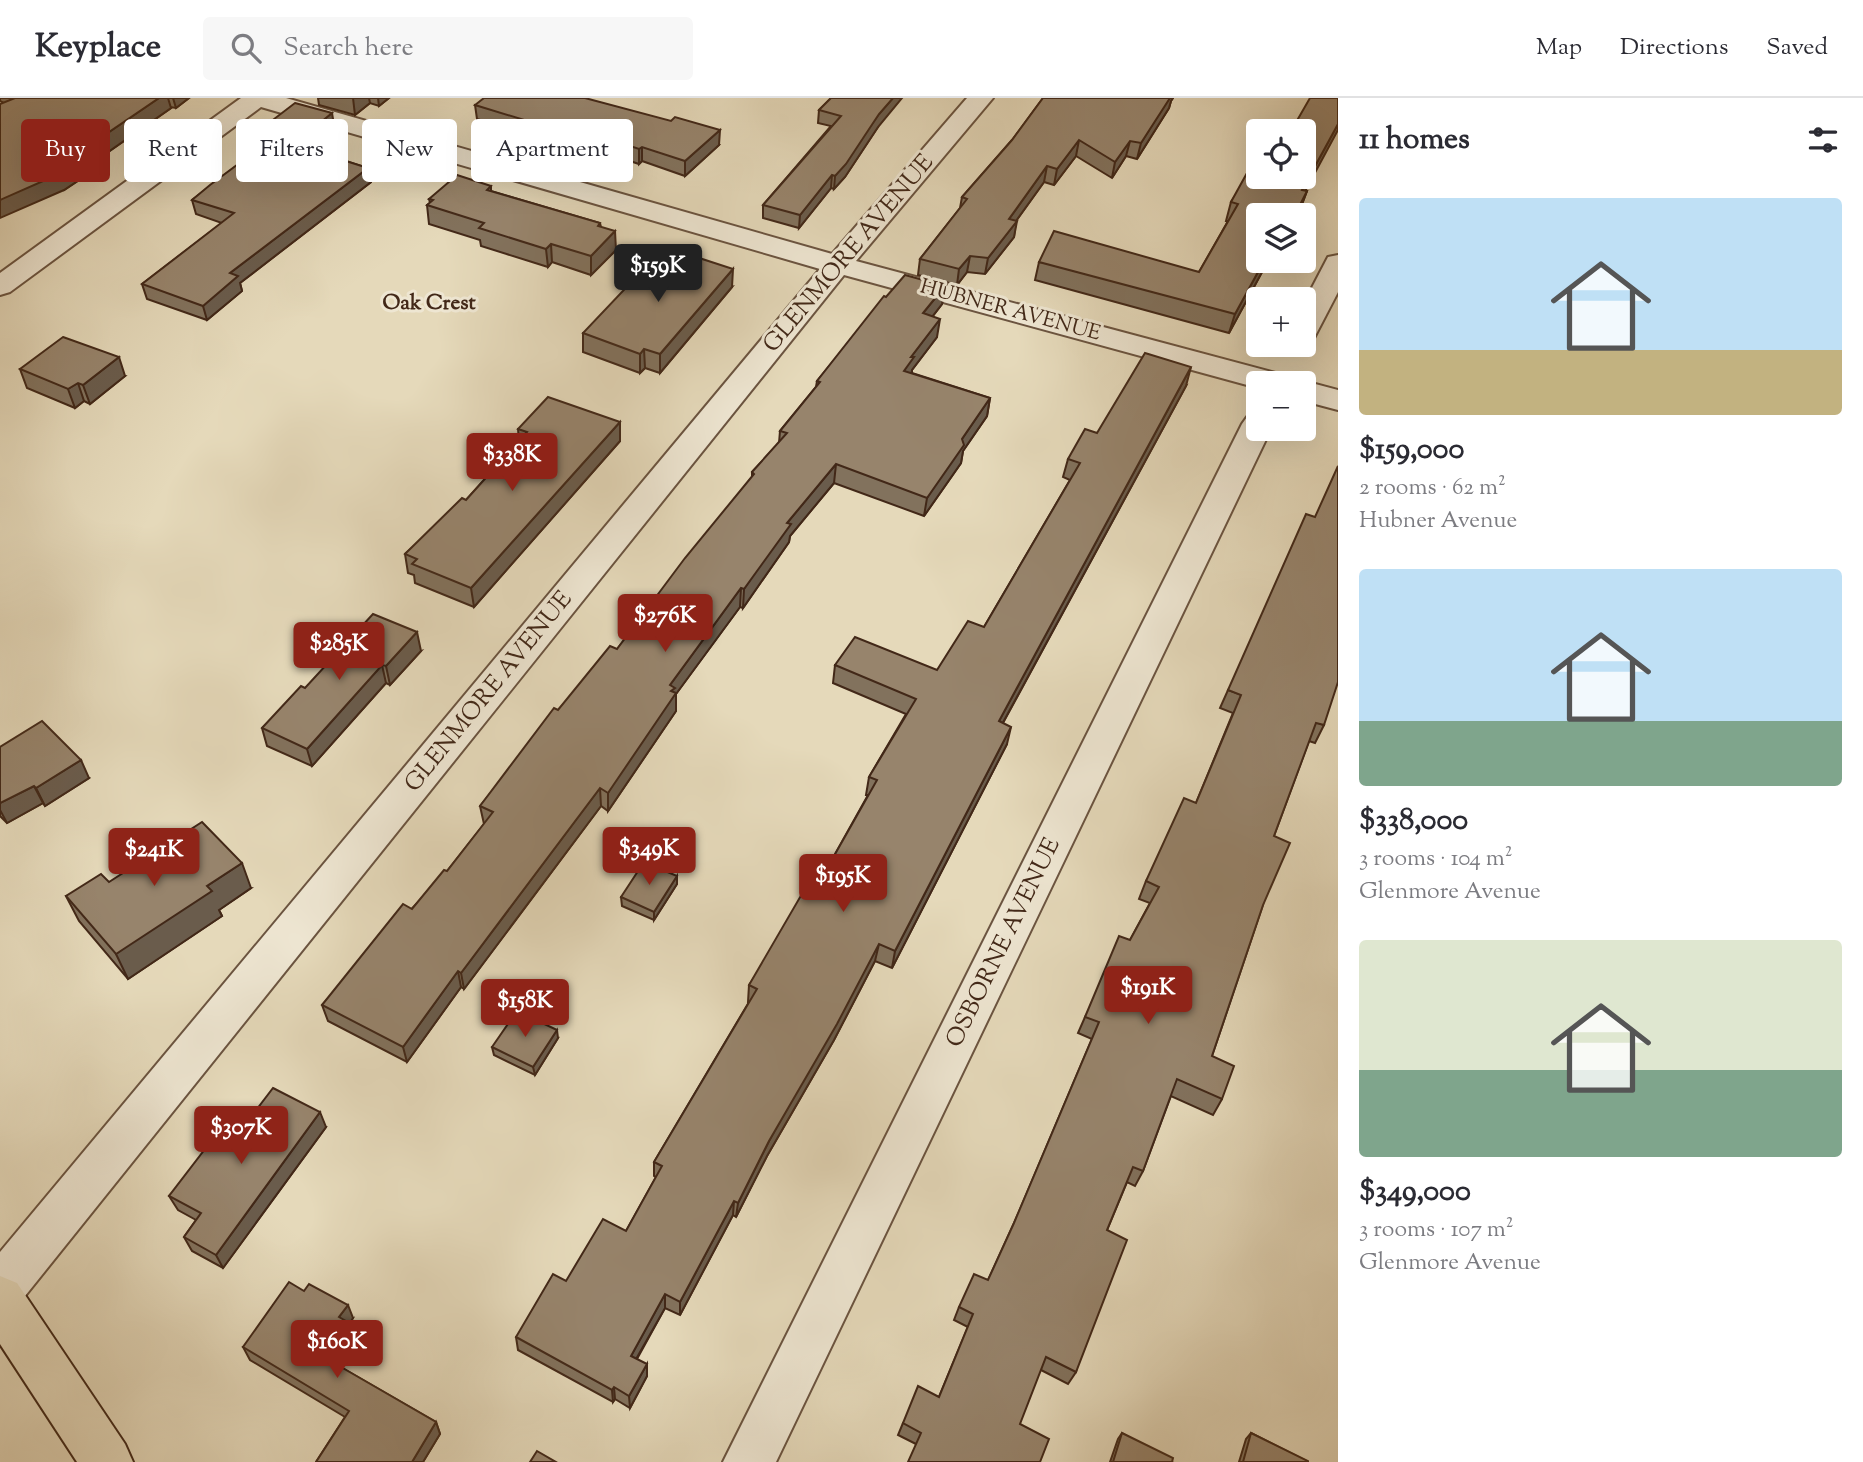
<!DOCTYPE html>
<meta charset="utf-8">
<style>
body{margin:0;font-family:"Sorts Mill Goudy",serif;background:#f7f7f7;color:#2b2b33;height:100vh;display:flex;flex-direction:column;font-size:26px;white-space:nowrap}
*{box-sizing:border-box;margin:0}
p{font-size:23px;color:#7c7c81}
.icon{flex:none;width:38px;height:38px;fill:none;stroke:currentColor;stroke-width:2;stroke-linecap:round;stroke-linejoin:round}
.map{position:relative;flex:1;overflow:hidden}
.drawer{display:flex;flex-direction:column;background:#fff;width:525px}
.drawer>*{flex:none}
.banner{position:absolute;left:21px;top:21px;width:665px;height:63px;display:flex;gap:14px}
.controls{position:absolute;left:1246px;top:21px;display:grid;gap:14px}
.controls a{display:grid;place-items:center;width:70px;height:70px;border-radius:7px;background:#fff;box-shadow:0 7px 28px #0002;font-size:35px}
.price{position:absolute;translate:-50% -60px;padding:0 16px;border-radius:7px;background:#8f2418;color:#fff;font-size:23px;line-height:46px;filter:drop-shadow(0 2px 4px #0008)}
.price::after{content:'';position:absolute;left:50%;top:42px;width:21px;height:16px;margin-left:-10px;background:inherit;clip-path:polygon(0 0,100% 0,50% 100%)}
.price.on{background:#222;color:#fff}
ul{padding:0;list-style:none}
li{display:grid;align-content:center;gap:14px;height:371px;padding:0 21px}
li span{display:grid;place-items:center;height:217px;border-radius:7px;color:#555}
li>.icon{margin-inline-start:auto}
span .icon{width:126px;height:126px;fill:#fffc;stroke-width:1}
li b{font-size:30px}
h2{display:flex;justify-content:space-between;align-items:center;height:84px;padding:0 21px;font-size:30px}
.pill{padding:0 24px;border-radius:7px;background:#fff;box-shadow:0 7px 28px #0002;font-size:24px;line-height:63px}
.pill.on{background:#8f2418;color:#fff}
header{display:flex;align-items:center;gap:42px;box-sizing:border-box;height:98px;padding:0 35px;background:#fff;border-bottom:2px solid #e1e1e2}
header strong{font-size:33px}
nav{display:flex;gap:38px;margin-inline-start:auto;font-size:24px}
.search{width:490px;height:63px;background:#f7f7f7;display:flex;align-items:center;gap:18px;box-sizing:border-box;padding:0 24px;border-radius:7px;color:#7c7c81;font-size:26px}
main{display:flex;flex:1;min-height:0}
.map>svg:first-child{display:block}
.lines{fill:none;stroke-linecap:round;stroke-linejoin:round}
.minor-casing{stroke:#6b5440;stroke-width:4}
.major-casing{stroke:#422818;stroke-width:4}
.minor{fill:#eee6d2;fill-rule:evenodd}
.major{fill:#e5d9ba;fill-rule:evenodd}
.wall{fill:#82725d;stroke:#422818;stroke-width:2}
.shaded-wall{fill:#6a5c4c;stroke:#422818;stroke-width:2}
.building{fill:#97846c;stroke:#422818;stroke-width:2}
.labels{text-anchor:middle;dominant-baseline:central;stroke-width:6;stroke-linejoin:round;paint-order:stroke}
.far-neighbourhood-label{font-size:21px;font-weight:bold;fill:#422818;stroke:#eee6d2}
.far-street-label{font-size:21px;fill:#422818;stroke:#eee6d2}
.street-label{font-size:24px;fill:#422818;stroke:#eee6d2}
</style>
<header>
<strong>Keyplace</strong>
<div class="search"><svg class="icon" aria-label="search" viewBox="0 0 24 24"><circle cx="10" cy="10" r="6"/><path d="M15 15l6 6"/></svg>Search here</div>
<nav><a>Map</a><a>Directions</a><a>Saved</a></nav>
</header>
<main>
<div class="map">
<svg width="1338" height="1364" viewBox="0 0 1338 1364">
<rect width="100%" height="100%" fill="#e5d9ba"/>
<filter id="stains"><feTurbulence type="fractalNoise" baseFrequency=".00286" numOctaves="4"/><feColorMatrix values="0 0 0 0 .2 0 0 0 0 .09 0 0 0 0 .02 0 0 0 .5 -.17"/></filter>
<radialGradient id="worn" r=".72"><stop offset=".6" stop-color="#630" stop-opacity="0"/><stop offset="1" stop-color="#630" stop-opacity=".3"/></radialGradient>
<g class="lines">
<g class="minor-casing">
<g id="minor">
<polygon points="241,0 286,0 832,156 967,0 993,0 856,163 1287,278 1291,285 1258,285 1258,290 844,177 17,1208 0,1215 0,1154 820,171 261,9 10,194 0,197 0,175"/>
<polygon points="1338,157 1338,194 1314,240 1304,243 1304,205 1328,159"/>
<polygon points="1304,283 1338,292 1338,312 1304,303 1304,285 1297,285"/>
<polygon points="1258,316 1258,331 1271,331 776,1364 723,1364 1242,326 1247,319"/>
</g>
</g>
<g class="major-casing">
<polygon id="major" points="0,1178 17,1185 125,1346 133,1364 77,1364 0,1246"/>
</g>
<use href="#minor" class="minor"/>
<use href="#major" class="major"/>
</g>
<g class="wall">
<polygon points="0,0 189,0 176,10 170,9 171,10 104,57 106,64 64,92 4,5 0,3"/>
<polygon points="318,0 389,0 379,8 370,5 355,17 319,7"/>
<polygon points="831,0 878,29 845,79 834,91 831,90 799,130 763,120 763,107 831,28 818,25 819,12"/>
<polygon points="1043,0 1173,0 1171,3 1169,10 1137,61 1126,58 1112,80 1076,58 1054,87 1044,84 1016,123 1014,139 985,176 967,174 957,187 918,177 920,161 960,110 962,99 1012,42"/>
<polygon points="475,7 719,47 685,78 642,63 639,66 612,57 607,62 477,21"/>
<polygon points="261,31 335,33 312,52 368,70 371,84 240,185 242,193 207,222 147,201 142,186 222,125 196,116 192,102 264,47"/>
<polygon points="1250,76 1307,93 1298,117 1258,117 1258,163 1268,163 1229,235 1035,182 1039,164 1199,174 1228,123 1226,123 1231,104"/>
<polygon points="491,88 491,93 600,125 601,129 616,152 591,177 552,164 548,169 481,148 480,142 429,126 427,107 430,105 429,101"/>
<polygon points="945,188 942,206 933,218 937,239 912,272 912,275 990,300 987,318 963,353 961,365 924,418 834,385 790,438 789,444 743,510 740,509 676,596 676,613 608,713 601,708 464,891 461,889 407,964 328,923 322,907 447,773 484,726 480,708 558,612 617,551 752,379 752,374 779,345 780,333 816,289 817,283 886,199"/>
<polygon points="732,189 660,275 645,270 640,275 583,254 583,235"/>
<polygon points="20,271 125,278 90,306 84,303 75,310 27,290"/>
<polygon points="1186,288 1003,625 1007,646 892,870 875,863 834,942 767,1058 736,1119 733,1117 680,1217 665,1210 637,1261 647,1278 630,1310 615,1301 613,1304 518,1252 516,1239 566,1183 626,1133 656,1079 654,1078 654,1064 749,904 748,904 749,887 825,774 868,697 866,697 869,679 906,616 833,585 835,567 937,572 984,529 1070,382 1063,379 1068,361 1097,335"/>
<polygon points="620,324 620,343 474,509 415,485 414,477 408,475 405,456 466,402 519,343 518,331"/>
<polygon points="421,553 390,587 386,585 312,668 267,648 262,630 305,590"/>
<polygon points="1228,592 1324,627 1315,645 1309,643 1274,738 1263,807 1212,958 1222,1001 1213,1017 1171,998 1143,1073 1135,1088 1127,1084 1107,1132 1076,1274 1068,1286 1041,1272 916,1346 898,1337 903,1325 939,1299 968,1229 954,1222 959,1209 988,1182 1014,1125 1092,941 1078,935 1085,919 1130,842 1150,805 1139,801 1146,783 1196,705 1233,615 1220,610"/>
<polygon points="0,649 89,680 45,708 43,705 7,725 0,718"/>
<polygon points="677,778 677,786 654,822 622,808 621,799"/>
<polygon points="109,784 251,790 219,812 222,818 128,881 79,823 66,798"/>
<polygon points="558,940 535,977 494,957 492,949"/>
<polygon points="250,1020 326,1029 223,1170 192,1153 184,1139 196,1122 178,1112 169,1098"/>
<polygon points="353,1220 348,1228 352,1236 332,1264 436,1324 440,1336 423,1364 316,1364 345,1319 250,1262 243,1249"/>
<polygon points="1122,1335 1172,1364 1110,1364 1118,1341"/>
<polygon points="1251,1335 1308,1364 1239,1364 1246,1341"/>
</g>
<g class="shaded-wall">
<polygon points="159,0 168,0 171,10 104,57 106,64 64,92 0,120 0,102 93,45"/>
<polygon points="173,0 189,0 176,10"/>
<polygon points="353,0 369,0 370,5 355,17"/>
<polygon points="378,0 389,0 379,8"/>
<polygon points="893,0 902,0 878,29 845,79 834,91 835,78 879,16"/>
<polygon points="1169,0 1173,0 1171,3 1169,10 1137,61 1141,45"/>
<polygon points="332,15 335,33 302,60 299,42"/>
<polygon points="1338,26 1338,32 1296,110 1302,92"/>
<polygon points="720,32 719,47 685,78 685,63"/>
<polygon points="612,42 612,57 607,62 606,47"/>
<polygon points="1079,42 1076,58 1054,87 1057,71"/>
<polygon points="1130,43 1126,58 1112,80 1115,64"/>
<polygon points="642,49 642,63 639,66 639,51"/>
<polygon points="1047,68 1044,84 1006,137 1009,121"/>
<polygon points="368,70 371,84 240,185 242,193 207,222 203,208 230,175"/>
<polygon points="832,77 831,90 799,130 800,117"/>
<polygon points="1307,93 1298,117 1295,117"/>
<polygon points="1017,123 1014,139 985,176 988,160"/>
<polygon points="615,133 616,152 591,177 591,158"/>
<polygon points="551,146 552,164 548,169 546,151"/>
<polygon points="970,158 967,174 957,187 959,171"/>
<polygon points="1264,163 1268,163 1229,235 1235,216"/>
<polygon points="733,171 732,189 660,275 660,256"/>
<polygon points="945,188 942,206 921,233 923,215"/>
<polygon points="940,221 937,239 912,272 911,278 904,273 911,259"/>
<polygon points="644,251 645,270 640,275 640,256"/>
<polygon points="119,259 125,278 90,306 83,287"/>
<polygon points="1191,269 1186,288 994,641 999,623"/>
<polygon points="78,285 84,303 75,310 68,291"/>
<polygon points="990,300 987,318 963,353 961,365 924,418 927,400 962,341"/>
<polygon points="620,324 620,343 474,509 471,490"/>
<polygon points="836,366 834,385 790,438 789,444 743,510 744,491 787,425"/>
<polygon points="741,490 740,509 676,596 676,613 608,713 608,695 670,587"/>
<polygon points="417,534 421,553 390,587 386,568"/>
<polygon points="382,567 386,585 312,668 307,651"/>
<polygon points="1011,629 1007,646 892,870 895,853"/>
<polygon points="81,662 89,680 45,708 36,690"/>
<polygon points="34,688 43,705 7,725 0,712 0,705"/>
<polygon points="600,690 601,708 464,891 461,875"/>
<polygon points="242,765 251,790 219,812 222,818 128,881 116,856 207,788"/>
<polygon points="677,778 677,786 654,822 654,814"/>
<polygon points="879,846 875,863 834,942 767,1058 736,1119 738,1105 769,1043"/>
<polygon points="458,873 461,889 407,964 403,949"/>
<polygon points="557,932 558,940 535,977 533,969"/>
<polygon points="320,1014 326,1029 223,1170 216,1157"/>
<polygon points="734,1103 733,1117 680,1217 680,1204"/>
<polygon points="665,1196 665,1210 631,1270 631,1258"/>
<polygon points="348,1207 353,1220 348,1228 352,1236 328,1271 322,1258 339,1219"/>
<polygon points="647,1266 647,1278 630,1310 629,1298"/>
<polygon points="614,1289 615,1301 613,1304 612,1292"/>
<polygon points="436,1324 440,1336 423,1364 412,1364"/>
</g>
<g class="building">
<polygon points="15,0 159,0 93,45 101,48 59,76 0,102 0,6"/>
<polygon points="484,0 585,0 671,23 675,19 720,32 685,63 642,49 639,51 612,42 606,47 475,7"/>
<polygon points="831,0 893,0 879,16 846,66 835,78 832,77 800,117 763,107 841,18 819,12"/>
<polygon points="1043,0 1170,0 1141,45 1130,43 1115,64 1079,42 1057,71 1047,68 1009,121 1017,123 988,160 970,158 959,171 920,161 967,101 962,99 1012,42"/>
<polygon points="1310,0 1338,0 1338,26 1302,92 1307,93 1295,117 1258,117 1258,163 1264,163 1235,216 1039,164 1054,133 1199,174 1238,106 1231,104 1247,75 1250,76 1258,62 1258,79 1304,79 1304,33 1291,33"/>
<polygon points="295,5 332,15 299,42 261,31"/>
<polygon points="273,40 368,70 230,175 238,178 203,208 142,186 234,115 192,102 210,87"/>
<polygon points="457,77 491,88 487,92 600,125 598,128 615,133 591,158 551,146 546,151 479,130 484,125 427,107 433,102 429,101"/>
<polygon points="657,157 689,166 696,159 733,171 660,256 644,251 640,256 583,235"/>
<polygon points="905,177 945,188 923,215 940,221 911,259 914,259 904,273 990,300 962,341 964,347 927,400 836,366 787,425 791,426 744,491 741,490 670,587 675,590 671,593 676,595 608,695 600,690 461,875 458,873 403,949 322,907 403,806 412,811 444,772 447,773 493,714 480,708 554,610 558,612 610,548 617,551 685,460 754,376 752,374 787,335 780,333 820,284 817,283 884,198 886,199"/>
<polygon points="63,239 119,259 83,287 78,285 68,291 20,271"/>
<polygon points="1145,255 1191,269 999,623 1011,629 895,853 879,846 837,926 769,1043 738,1105 734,1103 680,1204 665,1196 631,1258 647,1266 629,1298 614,1289 612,1292 516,1239 553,1176 566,1183 603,1121 626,1133 662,1068 654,1064 757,891 749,887 817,770 825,774 877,682 869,679 916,601 835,567 855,539 937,572 968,523 984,529 1080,365 1068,361 1085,331 1097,335"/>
<polygon points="548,299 620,324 471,490 412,466 417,461 405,456 462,400 466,402 527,334 518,331"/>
<polygon points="1338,368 1338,584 1324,627 1316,625 1274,738 1290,745 1263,807 1212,958 1234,968 1222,1001 1177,981 1143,1073 1133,1069 1107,1132 1127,1142 1076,1274 1046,1259 1020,1326 1049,1341 1040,1364 908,1364 921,1335 903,1325 918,1288 939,1299 973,1216 959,1209 974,1176 988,1182 1014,1125 1099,924 1085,919 1119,838 1130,842 1159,789 1146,783 1184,700 1196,705 1241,597 1228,592 1306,416 1315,419"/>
<polygon points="373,516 417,534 386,568 382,567 307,651 262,630 301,588 305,590"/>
<polygon points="42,623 81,662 36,690 34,688 0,705 0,649"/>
<polygon points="202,724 242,765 207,788 212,793 116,856 66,798 101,776 109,784"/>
<polygon points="644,764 677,778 654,814 621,799"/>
<polygon points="517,913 557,932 533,969 492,949"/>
<polygon points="273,990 320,1014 216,1157 184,1139 201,1115 169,1098 235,1012 250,1020"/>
<polygon points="289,1184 304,1193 309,1186 348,1207 339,1219 346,1223 322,1258 436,1324 412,1364 316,1364 349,1313 243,1249"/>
<polygon points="1122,1335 1173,1360 1172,1364 1113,1364"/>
<polygon points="1251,1335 1308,1363 1308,1364 1243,1364"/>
<polygon points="537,1353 556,1364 530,1364"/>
</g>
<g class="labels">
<g class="far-neighbourhood-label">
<text x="429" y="206">Oak Crest</text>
</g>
<g class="far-street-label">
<text transform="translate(1010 213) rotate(15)">HUBNER AVENUE</text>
</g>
<g class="street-label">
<text transform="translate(849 156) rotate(-50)">GLENMORE AVENUE</text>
<text transform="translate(489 594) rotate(-51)">GLENMORE AVENUE</text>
<text transform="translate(1004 845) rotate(-64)">OSBORNE AVENUE</text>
</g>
</g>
<rect width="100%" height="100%" filter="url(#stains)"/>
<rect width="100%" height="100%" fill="url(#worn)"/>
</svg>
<div class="controls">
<a><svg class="icon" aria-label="locate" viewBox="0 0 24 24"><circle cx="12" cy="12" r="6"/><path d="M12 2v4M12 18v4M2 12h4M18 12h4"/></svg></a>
<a><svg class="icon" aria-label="layers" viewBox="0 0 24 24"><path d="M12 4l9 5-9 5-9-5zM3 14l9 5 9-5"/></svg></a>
<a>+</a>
<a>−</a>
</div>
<b class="price on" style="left:658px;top:206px">$159K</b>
<b class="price" style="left:512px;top:395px">$338K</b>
<b class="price" style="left:665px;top:556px">$276K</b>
<b class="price" style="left:339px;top:584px">$285K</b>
<b class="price" style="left:649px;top:789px">$349K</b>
<b class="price" style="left:154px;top:790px">$241K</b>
<b class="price" style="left:843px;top:816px">$195K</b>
<b class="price" style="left:1148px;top:928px">$191K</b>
<b class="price" style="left:525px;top:941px">$158K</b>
<b class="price" style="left:241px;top:1068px">$307K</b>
<b class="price" style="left:337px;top:1282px">$160K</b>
<div class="banner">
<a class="pill on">Buy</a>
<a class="pill">Rent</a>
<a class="pill">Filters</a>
<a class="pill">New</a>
<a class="pill">Apartment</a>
</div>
</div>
<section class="drawer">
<h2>11 homes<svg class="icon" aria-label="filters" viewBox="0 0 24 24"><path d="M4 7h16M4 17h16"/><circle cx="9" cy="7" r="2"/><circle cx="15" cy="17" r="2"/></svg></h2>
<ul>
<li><span style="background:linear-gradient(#bfe0f5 70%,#c2b280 0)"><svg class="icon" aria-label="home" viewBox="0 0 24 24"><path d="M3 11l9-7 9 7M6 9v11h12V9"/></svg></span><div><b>$159,000</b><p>2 rooms · 62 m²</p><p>Hubner Avenue</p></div></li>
<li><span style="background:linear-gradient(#bfe0f5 70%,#7fa58c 0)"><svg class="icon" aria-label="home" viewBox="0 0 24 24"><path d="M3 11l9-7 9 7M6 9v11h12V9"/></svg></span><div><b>$338,000</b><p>3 rooms · 104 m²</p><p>Glenmore Avenue</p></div></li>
<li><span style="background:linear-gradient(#dfe7d0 60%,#7fa58c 0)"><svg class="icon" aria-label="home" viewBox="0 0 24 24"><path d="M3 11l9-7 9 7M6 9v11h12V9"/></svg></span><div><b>$349,000</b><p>3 rooms · 107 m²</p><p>Glenmore Avenue</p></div></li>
</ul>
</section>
</main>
